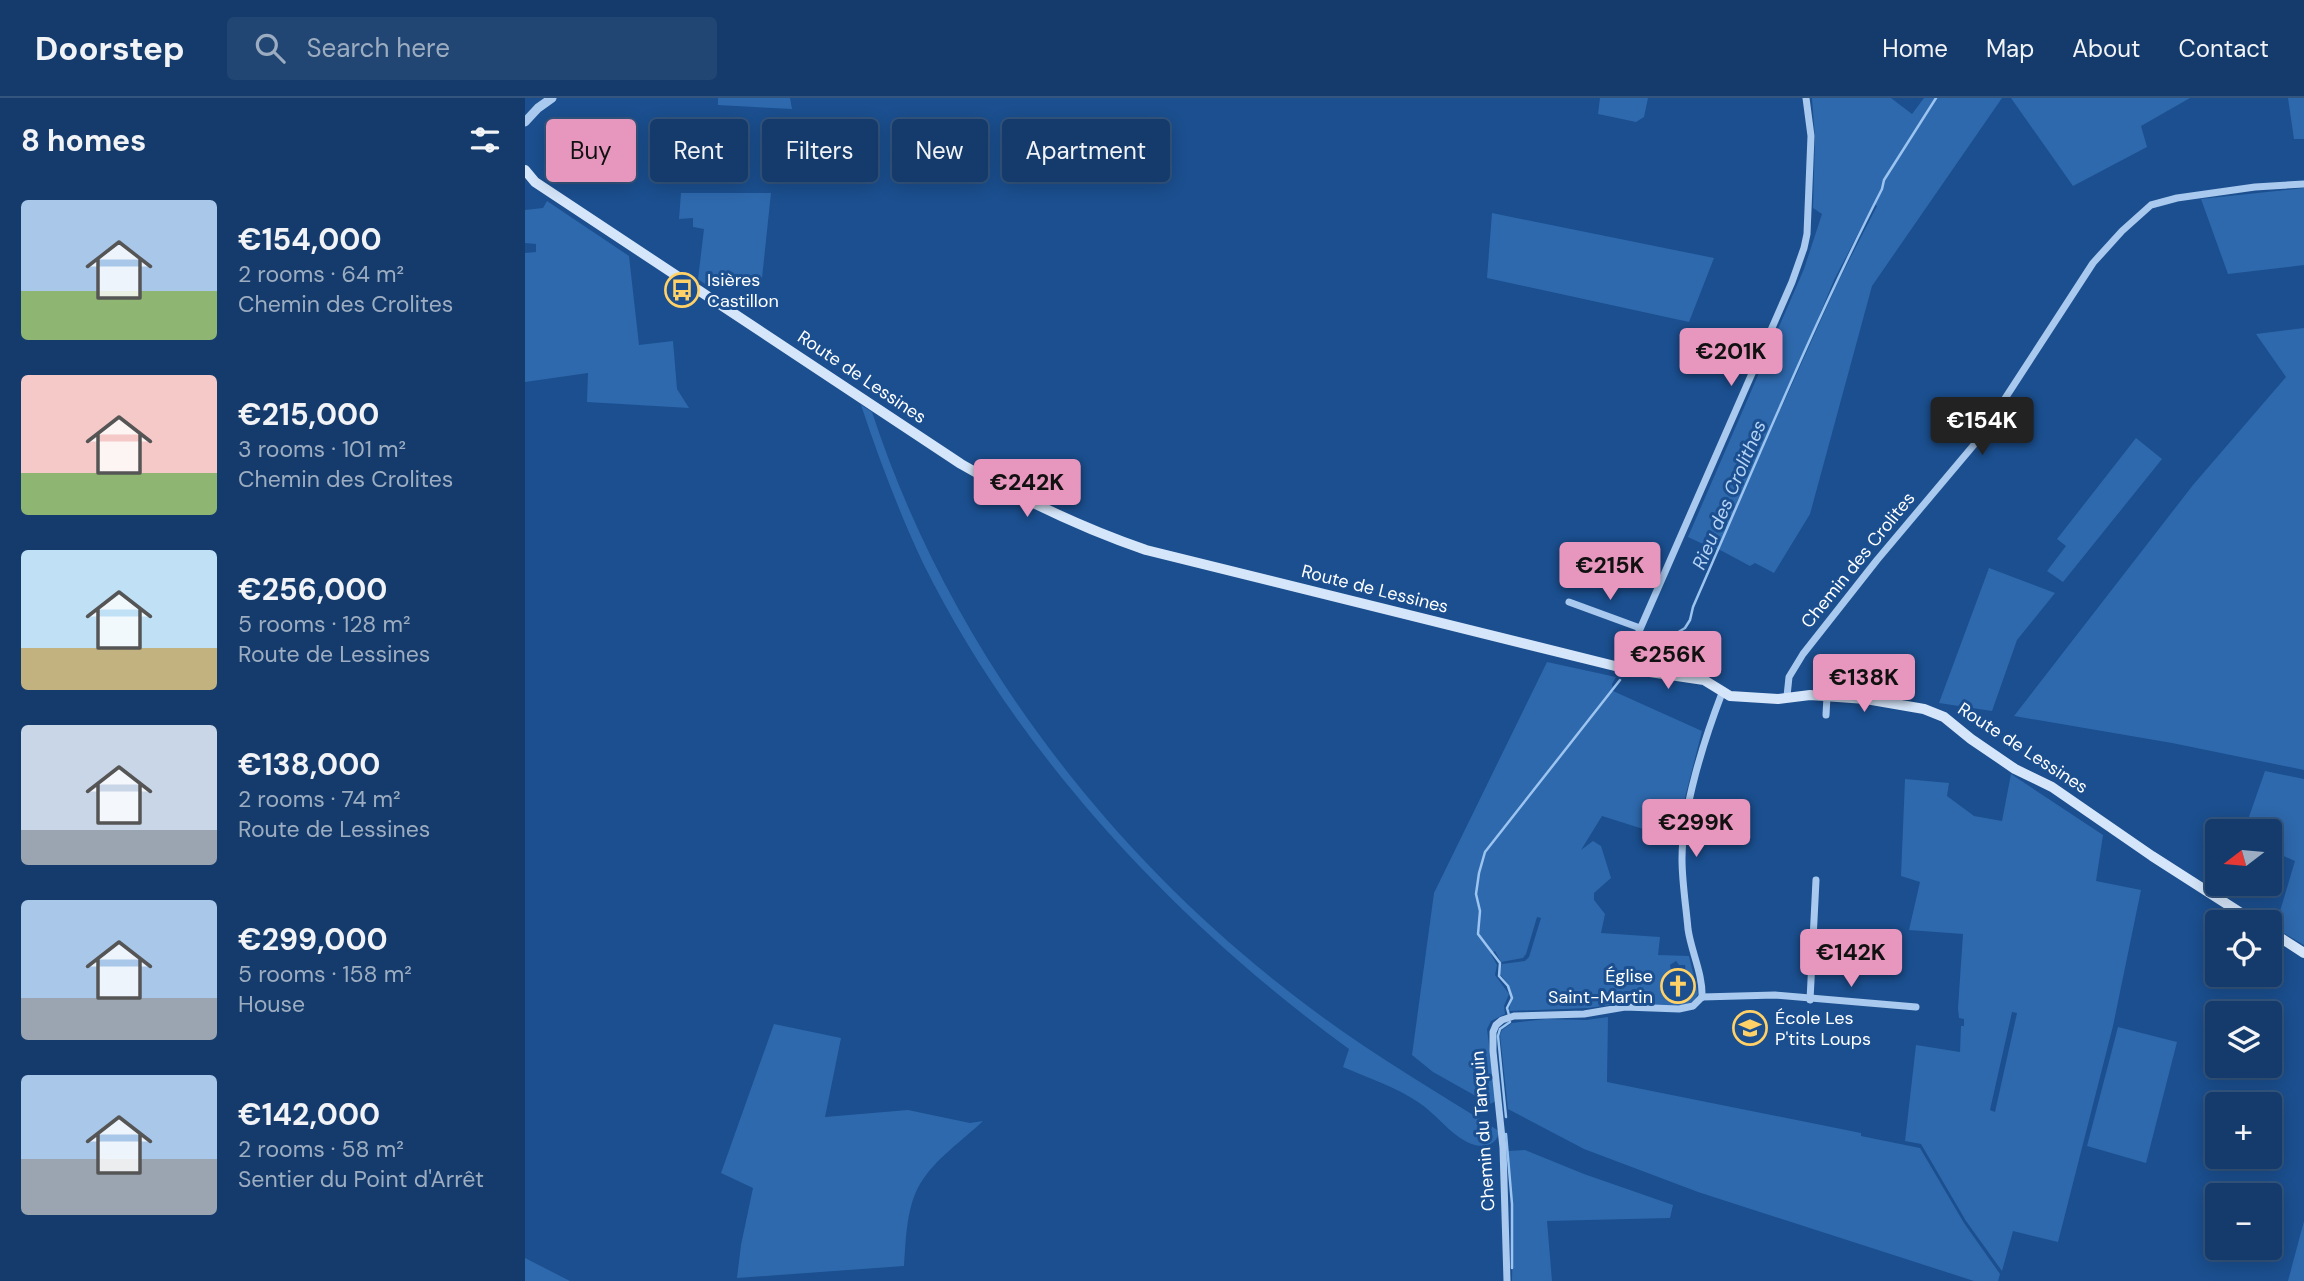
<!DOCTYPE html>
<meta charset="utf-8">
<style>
body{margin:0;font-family:"DM Sans",sans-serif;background:#214673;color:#f1f3f6;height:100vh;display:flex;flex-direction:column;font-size:26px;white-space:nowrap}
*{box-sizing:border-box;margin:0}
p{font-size:23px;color:#9dadc1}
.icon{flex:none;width:38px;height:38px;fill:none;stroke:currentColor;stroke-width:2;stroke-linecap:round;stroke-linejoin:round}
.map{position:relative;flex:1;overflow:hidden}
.drawer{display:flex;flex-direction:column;background:#143b6b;width:525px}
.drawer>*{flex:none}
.banner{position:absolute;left:21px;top:21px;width:665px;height:63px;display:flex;gap:14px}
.needle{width:46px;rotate:254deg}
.buttons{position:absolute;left:1680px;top:721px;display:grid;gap:14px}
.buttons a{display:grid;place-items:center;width:77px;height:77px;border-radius:7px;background:#143b6b;box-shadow:0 4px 18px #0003,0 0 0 2px #33557e;font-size:35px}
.price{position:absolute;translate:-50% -60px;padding:0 16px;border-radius:7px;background:#e797bd;color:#111;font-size:23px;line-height:46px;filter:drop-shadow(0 2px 4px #0008)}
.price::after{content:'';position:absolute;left:50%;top:42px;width:21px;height:16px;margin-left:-10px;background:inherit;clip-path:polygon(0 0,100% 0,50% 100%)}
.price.on{background:#222;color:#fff}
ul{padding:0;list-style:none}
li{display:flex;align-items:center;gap:21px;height:175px;padding:0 21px}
li span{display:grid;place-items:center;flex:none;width:196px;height:140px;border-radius:7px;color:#555}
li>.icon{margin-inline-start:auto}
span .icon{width:84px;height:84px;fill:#fffc;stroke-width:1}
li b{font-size:30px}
h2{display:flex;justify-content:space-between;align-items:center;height:84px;padding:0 21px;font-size:30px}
.pill{padding:0 24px;border-radius:7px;background:#143b6b;box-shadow:0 4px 18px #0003,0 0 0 2px #33557e;font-size:24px;line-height:63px}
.pill.on{background:#e797bd;color:#111}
header{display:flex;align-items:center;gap:42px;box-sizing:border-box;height:98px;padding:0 35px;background:#143b6b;border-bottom:2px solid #33557e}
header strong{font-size:33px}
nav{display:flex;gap:38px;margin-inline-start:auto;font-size:24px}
.search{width:490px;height:63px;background:#214673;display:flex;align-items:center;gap:18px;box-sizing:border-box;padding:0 24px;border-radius:7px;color:#9dadc1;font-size:26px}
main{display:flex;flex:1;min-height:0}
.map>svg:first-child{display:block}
.green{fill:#2e69ad;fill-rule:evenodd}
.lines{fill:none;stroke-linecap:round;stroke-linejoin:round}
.stream{stroke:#9cc4f0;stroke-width:2.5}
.minor{stroke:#a9c9ee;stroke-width:7}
.tertiary{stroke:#a9c9ee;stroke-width:9}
.secondary{stroke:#d6e6fa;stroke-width:10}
.labels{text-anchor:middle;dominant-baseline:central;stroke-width:6;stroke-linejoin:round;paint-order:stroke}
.poi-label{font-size:18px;fill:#fff;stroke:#1b4f8f;text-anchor:start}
.street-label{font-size:18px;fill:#fff;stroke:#1b4f8f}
.water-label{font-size:19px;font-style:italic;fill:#b5d3f5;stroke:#1b4f8f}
</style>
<header>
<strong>Doorstep</strong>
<div class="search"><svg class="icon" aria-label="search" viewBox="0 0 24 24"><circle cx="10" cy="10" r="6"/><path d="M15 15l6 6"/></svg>Search here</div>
<nav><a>Home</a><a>Map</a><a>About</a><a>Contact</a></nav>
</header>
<main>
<section class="drawer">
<h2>8 homes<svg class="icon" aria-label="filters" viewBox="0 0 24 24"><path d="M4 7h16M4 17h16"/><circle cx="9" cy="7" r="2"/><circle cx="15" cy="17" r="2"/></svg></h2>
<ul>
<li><span style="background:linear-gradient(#a9c7e8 65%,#8fb573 0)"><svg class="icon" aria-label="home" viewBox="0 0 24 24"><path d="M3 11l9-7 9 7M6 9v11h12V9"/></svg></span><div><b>€154,000</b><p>2 rooms · 64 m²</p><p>Chemin des Crolites</p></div></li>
<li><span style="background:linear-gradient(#f6c9c9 70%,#8fb573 0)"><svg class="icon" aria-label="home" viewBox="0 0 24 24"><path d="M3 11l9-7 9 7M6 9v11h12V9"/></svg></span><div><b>€215,000</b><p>3 rooms · 101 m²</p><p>Chemin des Crolites</p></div></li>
<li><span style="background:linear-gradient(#bfe0f5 70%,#c2b280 0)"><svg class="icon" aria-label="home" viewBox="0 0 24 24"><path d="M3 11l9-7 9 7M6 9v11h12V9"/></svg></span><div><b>€256,000</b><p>5 rooms · 128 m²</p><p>Route de Lessines</p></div></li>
<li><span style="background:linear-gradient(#c9d6e8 75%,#9aa5b1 0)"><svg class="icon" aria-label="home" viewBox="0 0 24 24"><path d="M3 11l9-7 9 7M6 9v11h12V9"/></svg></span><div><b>€138,000</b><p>2 rooms · 74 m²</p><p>Route de Lessines</p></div></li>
<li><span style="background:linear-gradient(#a9c7e8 70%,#9aa5b1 0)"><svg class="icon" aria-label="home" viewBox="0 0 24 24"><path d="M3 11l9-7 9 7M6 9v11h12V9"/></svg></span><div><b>€299,000</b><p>5 rooms · 158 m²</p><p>House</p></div></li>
<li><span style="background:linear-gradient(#a9c7e8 60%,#9aa5b1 0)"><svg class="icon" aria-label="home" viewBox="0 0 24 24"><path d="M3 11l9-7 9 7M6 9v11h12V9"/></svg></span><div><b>€142,000</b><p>2 rooms · 58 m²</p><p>Sentier du Point d'Arrêt</p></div></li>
</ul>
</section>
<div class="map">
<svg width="1779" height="1183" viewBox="0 0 1779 1183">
<rect width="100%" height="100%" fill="#1b4f8f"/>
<g class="green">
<polygon points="193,0 265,0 267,11 193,7"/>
<polygon points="1075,0 1123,0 1119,19 1111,24 1073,16"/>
<path d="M1287,0H1366L1387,16L1399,0H1477L1347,188L1285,416L1249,475L1230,465L1225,468L1184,446L1180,447L1163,439L1279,171L1297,116L1288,110L1290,40ZM1349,105L1352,108L1313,184L1255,313L1309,182Z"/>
<polygon points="1486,0 1665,0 1616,28 1622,49 1548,88"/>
<polygon points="1763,0 1779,0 1779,41 1769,41"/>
<polygon points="1779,90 1779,167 1703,176 1676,101"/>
<polygon points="156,95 246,95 237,180 184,178 180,186 173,181 179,131 168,129 168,120 154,121"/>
<polygon points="22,103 104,158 114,247 148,243 152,291 164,310 62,304 63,275 0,284 0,155 11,154 11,146 0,145 0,112 18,110"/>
<polygon points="967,115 1189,160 1164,224 962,180"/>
<polygon points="1779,230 1779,672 1647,645 1489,618 1668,387 1761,279 1731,236"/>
<path d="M336,307L347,314C425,552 585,760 784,909C845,955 910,993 974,1033C973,1045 962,1050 950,1047C928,1041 912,1016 893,1004C871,989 843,980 818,969L824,951C653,827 492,656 398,465C374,414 354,361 336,307Z"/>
<polygon points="1611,340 1637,361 1538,484 1522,473 1541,448 1532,441"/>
<polygon points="1464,470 1530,495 1492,542 1467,613 1414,605"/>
<path d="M1022,564L1091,579L1087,586L1088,593L1177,633L1153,727V742L1077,718L1056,752L1068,743L1076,748L1086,780L1069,795V802L1080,816L1076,835L1135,839L1133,857L1164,858L1173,896C1165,914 1135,907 1118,906L1116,900L1099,899L1098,905L1063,910L984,913C988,892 988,892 974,875L977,866L1000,863L1004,859L1016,820L1012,819L1001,856L998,860L976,864L970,853L966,856L972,867L970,877L984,896L979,908L980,916L966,923L962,931L971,1003L965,1006L908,974L887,957L909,795ZM1151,863L1154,867H1160L1161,875H1158L1162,897L1158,898L1159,902L1153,903L1152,900H1147L1144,878L1146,874L1145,867Z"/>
<polygon points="1740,673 1779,681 1779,847 1750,830 1770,763 1745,752 1745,733 1719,733"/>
<path d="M1486,676L1578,737L1571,783L1616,792L1588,928L1533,1144L1488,1133L1477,1173L1441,1123L1396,1046L1380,1043L1391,947L1435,954L1436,928H1439V921L1434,920L1433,910L1438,836L1384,832L1395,784L1376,778L1380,681L1424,685L1422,698L1449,718L1477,723ZM1487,914L1492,915L1470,1014L1465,1012Z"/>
<polygon points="1083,919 1082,984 1336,1035 1336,1038 1395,1050 1439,1125 1475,1176 1473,1183 1449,1183 1173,1094 1059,1051 983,1011 975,937 977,932 987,925 1021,921 1061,922"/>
<path d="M249,926L316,940L300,1019L383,1012L445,1025L458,1023C437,1043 410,1061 395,1086C381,1110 381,1142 379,1168L212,1180L216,1147L228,1090L196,1075Z"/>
<polygon points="1593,929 1652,944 1621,1065 1562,1048"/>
<polygon points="1000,1052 1059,1076 1148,1107 1145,1120 1022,1123 1027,1183 987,1183 988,1133 983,1053"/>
<polygon points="1779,1123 1779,1183 1763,1183"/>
<polygon points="0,1160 45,1183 0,1183"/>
</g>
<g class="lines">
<g class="stream">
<path d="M1114,563L1137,544L1160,530L1165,522L1168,509C1229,370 1287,228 1357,91L1359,82L1411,0"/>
<polyline points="984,917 982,910 987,900 983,888 974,878 975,865 953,836 955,813 951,796 954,775 960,754 1095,582"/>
<polyline points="981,1019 973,938 975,931 985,924"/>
<polyline points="981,1036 987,1106 987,1170"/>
</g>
<g class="minor">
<polyline points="1044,504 1115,530"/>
<polyline points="1098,570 1267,184 1279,150 1282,136 1286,38 1281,0"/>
<polyline points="1262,598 1264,579 1278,556 1352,462 1453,342 1568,165 1597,133 1626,107 1652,100 1730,89 1779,86"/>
<polyline points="1301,617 1302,598"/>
<path d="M1177,899C1178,876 1166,853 1163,831C1161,808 1157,784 1157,761C1157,711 1179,642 1197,595"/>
<polyline points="1177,899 1250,897 1391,909"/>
<polyline points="1285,902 1291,782"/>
<polyline points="982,1183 978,1050 968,953 968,934 971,927 977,922 989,918 1059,916 1100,909 1154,911 1168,908 1177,899"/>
</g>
<polyline class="tertiary" points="0,24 13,10 27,0"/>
<g class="secondary">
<path d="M0,72L10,84L436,366C496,401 554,429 621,452L1098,570L1179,582L1205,598L1253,601L1285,597L1341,601L1399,611L1419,619L1446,641L1490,671L1527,689L1627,758L1730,824"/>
<polyline points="1745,833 1779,855"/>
</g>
</g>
<defs>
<g id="bus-ring" transform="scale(1.75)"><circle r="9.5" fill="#1b4f8f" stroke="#ffd166" stroke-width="1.5"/><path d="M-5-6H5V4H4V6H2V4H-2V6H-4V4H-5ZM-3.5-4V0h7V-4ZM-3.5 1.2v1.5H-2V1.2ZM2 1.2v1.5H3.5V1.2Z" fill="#ffd166"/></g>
<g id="church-ring" transform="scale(1.75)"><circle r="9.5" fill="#1b4f8f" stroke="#ffd166" stroke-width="1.5"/><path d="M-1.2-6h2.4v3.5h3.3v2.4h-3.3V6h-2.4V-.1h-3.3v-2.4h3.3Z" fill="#ffd166"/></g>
<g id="school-ring" transform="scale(1.75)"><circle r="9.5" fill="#1b4f8f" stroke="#ffd166" stroke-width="1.5"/><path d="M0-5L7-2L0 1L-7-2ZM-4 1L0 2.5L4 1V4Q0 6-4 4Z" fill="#ffd166"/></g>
</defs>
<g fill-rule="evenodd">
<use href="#bus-ring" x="157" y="192"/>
<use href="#church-ring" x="1153" y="888"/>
<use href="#school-ring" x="1225" y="930"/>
</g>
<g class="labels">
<g class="poi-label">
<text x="182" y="182">Isières<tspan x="182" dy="21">Castillon</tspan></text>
<text x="1128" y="878" text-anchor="end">Église<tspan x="1128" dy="21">Saint-Martin</tspan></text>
<text x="1250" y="920">École Les<tspan x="1250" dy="21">P'tits Loups</tspan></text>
</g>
<g class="street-label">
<text transform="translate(337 279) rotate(34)">Route de Lessines</text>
<text transform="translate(1333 462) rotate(-51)">Chemin des Crolites</text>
<text transform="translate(850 491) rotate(14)">Route de Lessines</text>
<text transform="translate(1498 650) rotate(33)">Route de Lessines</text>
<text transform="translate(958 1033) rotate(-94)">Chemin du Tanquin</text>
</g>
<g class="water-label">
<text transform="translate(1204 397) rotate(-67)">Rieu des Crolithes</text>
</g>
</g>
</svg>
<div class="buttons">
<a><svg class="needle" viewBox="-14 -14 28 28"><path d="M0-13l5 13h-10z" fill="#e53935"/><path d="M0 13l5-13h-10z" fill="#9dadc1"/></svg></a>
<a><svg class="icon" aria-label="locate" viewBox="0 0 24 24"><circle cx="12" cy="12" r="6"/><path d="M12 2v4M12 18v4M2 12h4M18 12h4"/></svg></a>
<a><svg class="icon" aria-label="layers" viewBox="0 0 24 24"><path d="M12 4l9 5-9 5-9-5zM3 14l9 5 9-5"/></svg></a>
<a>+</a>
<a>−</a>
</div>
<b class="price" style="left:1206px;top:290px">€201K</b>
<b class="price on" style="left:1457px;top:359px">€154K</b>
<b class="price" style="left:502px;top:421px">€242K</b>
<b class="price" style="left:1085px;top:504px">€215K</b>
<b class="price" style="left:1143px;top:593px">€256K</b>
<b class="price" style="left:1339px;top:616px">€138K</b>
<b class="price" style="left:1171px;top:761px">€299K</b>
<b class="price" style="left:1326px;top:891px">€142K</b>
<div class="banner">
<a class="pill on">Buy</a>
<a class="pill">Rent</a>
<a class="pill">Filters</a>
<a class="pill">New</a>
<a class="pill">Apartment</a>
</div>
</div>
</main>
